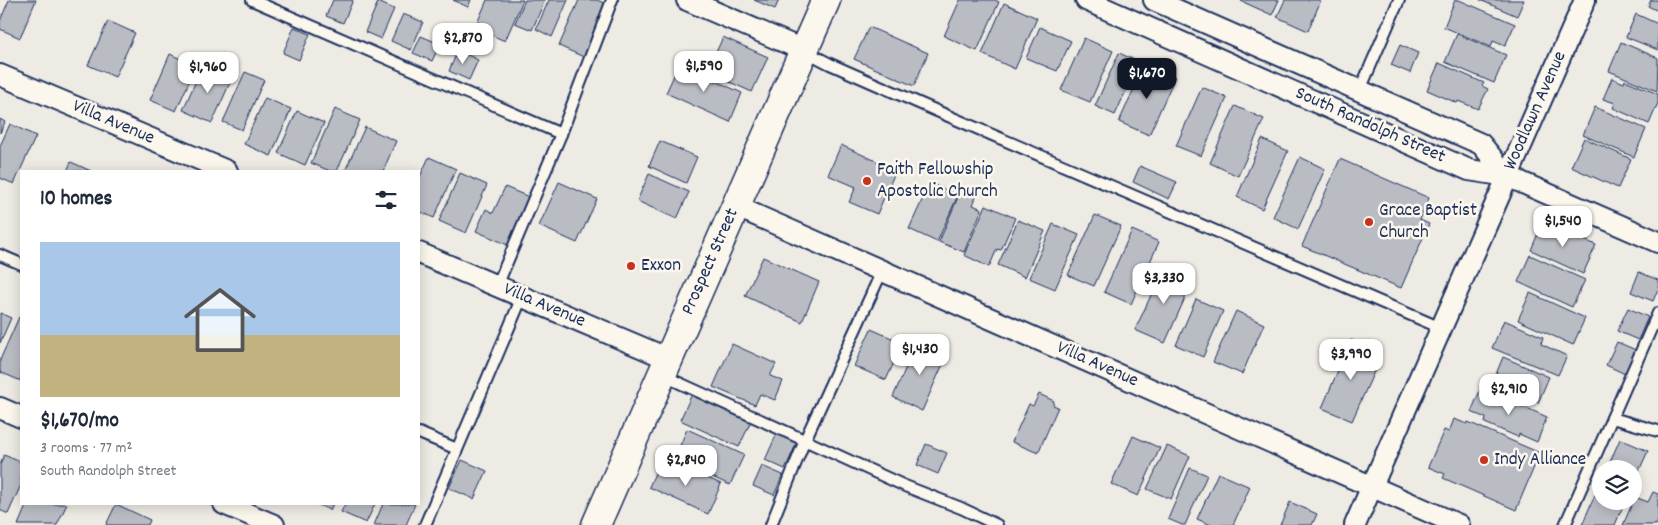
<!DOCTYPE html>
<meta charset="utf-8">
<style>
body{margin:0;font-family:Dekko,sans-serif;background:#f6f6f7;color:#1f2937;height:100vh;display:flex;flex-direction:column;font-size:19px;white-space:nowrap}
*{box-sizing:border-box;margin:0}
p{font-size:16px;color:#747a83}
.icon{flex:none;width:28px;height:28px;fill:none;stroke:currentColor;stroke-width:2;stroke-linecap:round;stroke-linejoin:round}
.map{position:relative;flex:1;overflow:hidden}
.side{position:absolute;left:20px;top:170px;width:400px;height:335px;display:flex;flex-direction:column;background:#fff;border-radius:0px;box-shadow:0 2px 12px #0003}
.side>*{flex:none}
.fabs{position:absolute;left:1592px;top:460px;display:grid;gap:10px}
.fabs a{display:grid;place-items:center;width:50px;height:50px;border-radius:50%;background:#fff;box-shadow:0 2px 12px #0003;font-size:25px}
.price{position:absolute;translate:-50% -42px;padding:0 11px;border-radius:10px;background:#fff;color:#222;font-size:16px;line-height:32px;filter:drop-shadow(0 1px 2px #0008)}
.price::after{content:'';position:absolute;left:50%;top:30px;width:15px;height:11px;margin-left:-8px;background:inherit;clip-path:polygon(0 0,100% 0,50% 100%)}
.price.on{background:#111827;color:#fff}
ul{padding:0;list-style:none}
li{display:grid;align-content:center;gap:10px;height:265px;padding:0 20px}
li span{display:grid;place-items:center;height:155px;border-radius:0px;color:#555}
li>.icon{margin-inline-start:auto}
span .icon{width:90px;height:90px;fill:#fffc;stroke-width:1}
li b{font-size:21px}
h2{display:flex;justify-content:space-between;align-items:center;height:60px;padding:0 20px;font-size:21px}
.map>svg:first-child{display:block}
.building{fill:#b9bcc3;stroke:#1b2f5e}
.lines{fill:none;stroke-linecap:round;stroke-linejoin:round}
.service-casing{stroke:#1b2f5e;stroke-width:14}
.minor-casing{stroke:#1b2f5e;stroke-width:24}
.secondary-casing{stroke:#1b2f5e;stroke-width:31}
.service{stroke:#fbf7ec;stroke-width:10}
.minor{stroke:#fbf7ec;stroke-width:20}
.secondary{stroke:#fbf7ec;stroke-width:28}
.poi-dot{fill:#c8321e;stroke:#fbf7ec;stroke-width:2}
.labels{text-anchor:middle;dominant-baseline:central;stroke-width:5;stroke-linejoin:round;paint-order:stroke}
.street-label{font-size:19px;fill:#1b2f5e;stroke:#fbf7ec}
.poi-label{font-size:19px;fill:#1b2f5e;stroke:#fbf7ec;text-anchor:start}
</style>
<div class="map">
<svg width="1658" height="525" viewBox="0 0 1658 525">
<rect width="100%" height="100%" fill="#eeebe4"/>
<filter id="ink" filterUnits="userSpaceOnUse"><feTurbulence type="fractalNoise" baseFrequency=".02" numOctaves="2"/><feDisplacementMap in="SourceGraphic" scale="10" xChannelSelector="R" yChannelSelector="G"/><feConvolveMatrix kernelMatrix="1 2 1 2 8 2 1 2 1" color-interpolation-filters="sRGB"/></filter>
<g filter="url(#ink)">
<g class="building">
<polygon points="9,0 36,0 20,38 0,29 0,21"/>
<polygon points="333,0 353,0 343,23 326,16"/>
<polygon points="453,0 471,0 468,7"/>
<polygon points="487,0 523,0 505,41 475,28"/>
<polygon points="525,0 545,0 532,30 515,23"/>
<polygon points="549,0 568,0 552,37 536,29"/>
<polygon points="579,0 597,0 609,5 586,58 559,46"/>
<polygon points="754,0 779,0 775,9"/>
<polygon points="960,0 995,0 999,2 977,51 944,36"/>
<polygon points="1242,0 1279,0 1272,15 1241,1"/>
<polygon points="1285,0 1321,0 1308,31 1277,17"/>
<polygon points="1455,0 1459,0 1515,24 1505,46 1493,41 1491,47 1444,27"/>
<polygon points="1480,0 1524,0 1517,16"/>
<polygon points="1651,0 1658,0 1658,11 1648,6"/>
<polygon points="378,2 394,9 381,39 365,32"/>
<polygon points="1004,3 1037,18 1015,69 982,54"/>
<polygon points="403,14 423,22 411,50 391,41"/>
<polygon points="1636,14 1658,24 1658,50 1626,37"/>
<polygon points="108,21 135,33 115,77 88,65"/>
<polygon points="294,27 310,34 299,60 283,53"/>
<polygon points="869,27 928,53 914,86 854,59"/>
<polygon points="1040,27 1071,41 1057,71 1026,58"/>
<polygon points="1457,34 1506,55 1494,83 1445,62"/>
<polygon points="421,36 440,44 432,61 413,53"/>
<polygon points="723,37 768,57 752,92 707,72"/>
<polygon points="1084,38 1113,51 1090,102 1061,90"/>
<polygon points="1621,42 1658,58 1657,91 1609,71"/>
<polygon points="1400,45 1418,53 1410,73 1391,65"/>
<polygon points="458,50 478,60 469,80 449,71"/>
<polygon points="1119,53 1139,62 1115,115 1095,106"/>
<polygon points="170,54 196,66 176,111 150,100"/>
<polygon points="1439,63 1484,83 1482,86 1488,89 1478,109 1458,101 1457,103 1427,90"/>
<polygon points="679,64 742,93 730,122 666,93"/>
<polygon points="1145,64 1175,77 1149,135 1119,122"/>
<polygon points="203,65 232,78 212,123 183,110"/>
<polygon points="245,72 264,80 242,130 223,122"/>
<polygon points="1612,78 1624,83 1625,80 1658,94 1658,103 1649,124 1613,108 1615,103 1603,99"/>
<polygon points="1202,87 1227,98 1201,156 1176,146"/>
<polygon points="265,98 291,109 271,156 244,144"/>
<polygon points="1235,106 1264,119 1238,176 1210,163"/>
<polygon points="1595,107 1646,129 1634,157 1583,135"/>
<polygon points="335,109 360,120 337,171 330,171 311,163"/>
<polygon points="297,111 324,123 305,165 278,153"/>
<polygon points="0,119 5,122 0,133"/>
<polygon points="10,124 36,136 14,184 0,178 0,146"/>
<polygon points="365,127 396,141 383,171 345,171"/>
<polygon points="1584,138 1631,159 1618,188 1571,167"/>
<polygon points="1262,139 1288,151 1262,209 1237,197"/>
<polygon points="660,141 697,157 686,183 649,166"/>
<polygon points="841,145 896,170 877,214 849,202 856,187 828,175"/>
<polygon points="429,157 456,169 434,218 419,211 419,179"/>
<polygon points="1300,157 1325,169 1298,229 1273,217"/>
<polygon points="1340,159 1429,198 1420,220 1429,224 1401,288 1302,246"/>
<polygon points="71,162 91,171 67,171"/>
<polygon points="1140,166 1177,182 1169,199 1133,182"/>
<polygon points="460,173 487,185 466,233 439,221"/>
<polygon points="649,174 689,192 677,219 637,201"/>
<polygon points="559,182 597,199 577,243 539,226"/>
<polygon points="930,183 958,195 937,242 909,229"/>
<polygon points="505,187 529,197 508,245 476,231 486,209 493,213"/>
<polygon points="961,190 976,197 973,205 982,209 964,252 939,242"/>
<polygon points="986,205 1015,218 1001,250 997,249 989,267 964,255"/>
<polygon points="1095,215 1121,226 1094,286 1068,275"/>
<polygon points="1018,220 1045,231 1025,277 998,265"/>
<polygon points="1543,222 1596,245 1583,274 1531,250"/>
<polygon points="1053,224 1079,235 1055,289 1029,278"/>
<polygon points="1132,230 1159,242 1131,304 1104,292"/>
<polygon points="1530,255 1585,280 1572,307 1518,282"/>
<polygon points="763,257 819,282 802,322 745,296"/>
<polygon points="1164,267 1193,280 1165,343 1135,330"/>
<polygon points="1639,272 1658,280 1658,289 1653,301 1631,292"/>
<polygon points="1530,293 1585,318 1573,345 1518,320"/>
<polygon points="1196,299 1223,311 1203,357 1176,345"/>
<polygon points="1628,308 1648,317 1638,340 1617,331"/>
<polygon points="1236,311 1264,324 1242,374 1213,362"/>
<polygon points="0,313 11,318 0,343"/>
<polygon points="19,317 21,318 21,381 0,372 0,360"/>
<polygon points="1504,320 1543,337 1541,344 1567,356 1558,375 1492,348"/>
<polygon points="871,329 903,343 886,380 854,366"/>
<polygon points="1351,340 1377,351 1372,363 1377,365 1352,421 1322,408"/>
<polygon points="917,342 947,355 922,411 893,397"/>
<polygon points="1617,342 1636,350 1625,374 1606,365"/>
<polygon points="732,344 776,364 770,376 783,381 775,400 760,394 755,405 713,387"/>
<polygon points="1503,357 1549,377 1538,403 1492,384"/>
<polygon points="1481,388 1547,417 1537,442 1519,434 1518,437 1485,423 1486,418 1471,412"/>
<polygon points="693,392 752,419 739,447 680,420"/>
<polygon points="1039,394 1054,401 1053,405 1058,407 1038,453 1012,442 1029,404 1033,406"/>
<polygon points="1454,419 1467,424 1468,422 1540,453 1516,510 1443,478 1445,474 1428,467 1444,430 1449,432"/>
<polygon points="687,429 744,455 730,485 674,460"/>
<polygon points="778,431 798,440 785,469 765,460"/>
<polygon points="1133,436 1160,448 1138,496 1111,484"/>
<polygon points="1620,439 1648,451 1634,482 1634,469 1607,469"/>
<polygon points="926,444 947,453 938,474 917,465"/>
<polygon points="1167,446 1190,456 1171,499 1147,489"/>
<polygon points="4,455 21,462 21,485 8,514 0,510 0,465"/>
<polygon points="462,460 487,471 474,499 449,488"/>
<polygon points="672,462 721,484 708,514 649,487 658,466 669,471"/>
<polygon points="762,466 783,475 774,495 753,486"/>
<polygon points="1190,468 1207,475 1185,525 1182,525 1168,519"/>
<polygon points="1218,473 1250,487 1233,525 1211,525 1197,519"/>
<polygon points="1601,481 1601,501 1625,501 1615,525 1582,525"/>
<polygon points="1653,492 1658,494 1658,521 1656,525 1623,525 1635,497 1648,502"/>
<polygon points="1290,502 1317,514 1312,525 1280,525"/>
<polygon points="27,504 67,504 57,525 18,525"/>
<polygon points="116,504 150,520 148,525 106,525"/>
<polygon points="316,504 333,504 330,510"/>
<polygon points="345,504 375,504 366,523 341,512"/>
<polygon points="383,504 415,504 406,525 374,525"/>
</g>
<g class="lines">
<g class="service-casing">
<g id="service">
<polyline points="252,0 561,134"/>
<polyline points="805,51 830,64 946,115 1441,328"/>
<polyline points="1360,90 1399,0"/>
<polyline points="0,255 21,264"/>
<polyline points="497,286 561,134 612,0"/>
<polyline points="662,375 905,486 961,508 997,525"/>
<polyline points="1612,418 1658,431"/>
<polyline points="419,433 457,449"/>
<polyline points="425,525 522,297"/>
<polyline points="771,525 805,440 882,271"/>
<polyline points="1565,525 1658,313"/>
</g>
</g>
<g class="minor-casing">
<g id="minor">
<polyline points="687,0 803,50"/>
<polyline points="1086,0 1469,170 1507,176 1658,242"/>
<polyline points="1154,0 1481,144 1507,176"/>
<polyline points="0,75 227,171"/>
<polyline points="735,206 1459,525"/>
<polyline points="419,253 669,359"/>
<polyline points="0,408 21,417"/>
<polyline points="224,504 274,525"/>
<polyline points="1355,525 1585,0"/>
</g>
</g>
<g class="secondary-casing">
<polyline id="secondary" points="596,525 826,0"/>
</g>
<use href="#service" class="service"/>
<use href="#minor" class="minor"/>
<use href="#secondary" class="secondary"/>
</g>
</g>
<g class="poi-dot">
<circle cx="867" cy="181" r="5"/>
<circle cx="1369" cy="222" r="5"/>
<circle cx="631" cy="266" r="5"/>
<circle cx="1484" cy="460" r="5"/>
</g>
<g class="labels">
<g class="street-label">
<text transform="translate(1536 111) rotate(-66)">Woodlawn Avenue</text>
<text transform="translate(113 123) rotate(23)">Villa Avenue</text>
<text transform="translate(1370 126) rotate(24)">South Randolph Street</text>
<text transform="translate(711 262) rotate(-66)">Prospect Street</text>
<text transform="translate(544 306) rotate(23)">Villa Avenue</text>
<text transform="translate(1097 365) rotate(24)">Villa Avenue</text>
</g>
<g class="poi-label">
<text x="877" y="170">Faith Fellowship<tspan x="877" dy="22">Apostolic Church</tspan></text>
<text x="1379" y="211">Grace Baptist<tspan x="1379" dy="22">Church</tspan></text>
<text x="641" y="266">Exxon</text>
<text x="1494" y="460">Indy Alliance</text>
</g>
</g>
</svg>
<div class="fabs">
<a><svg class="icon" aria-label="layers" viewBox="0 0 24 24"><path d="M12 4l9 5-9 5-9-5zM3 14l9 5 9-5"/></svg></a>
</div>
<b class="price" style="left:463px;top:65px">$2,870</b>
<b class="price" style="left:704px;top:93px">$1,590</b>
<b class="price" style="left:208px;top:94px">$1,960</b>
<b class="price on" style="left:1147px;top:100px">$1,670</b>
<b class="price" style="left:1563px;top:248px">$1,540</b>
<b class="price" style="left:1164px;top:305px">$3,330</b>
<b class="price" style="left:920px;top:376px">$1,430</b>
<b class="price" style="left:1351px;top:381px">$3,990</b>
<b class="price" style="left:1509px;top:416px">$2,910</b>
<b class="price" style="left:686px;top:487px">$2,840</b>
<section class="side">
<h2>10 homes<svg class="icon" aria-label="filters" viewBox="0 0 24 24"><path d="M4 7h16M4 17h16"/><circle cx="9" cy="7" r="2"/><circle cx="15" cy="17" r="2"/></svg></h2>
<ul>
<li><span style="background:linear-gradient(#a9c7e8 60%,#c2b280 0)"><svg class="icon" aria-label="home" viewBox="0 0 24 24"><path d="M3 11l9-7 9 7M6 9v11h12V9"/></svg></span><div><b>$1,670/mo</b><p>3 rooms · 77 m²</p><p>South Randolph Street</p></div></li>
</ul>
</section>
</div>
